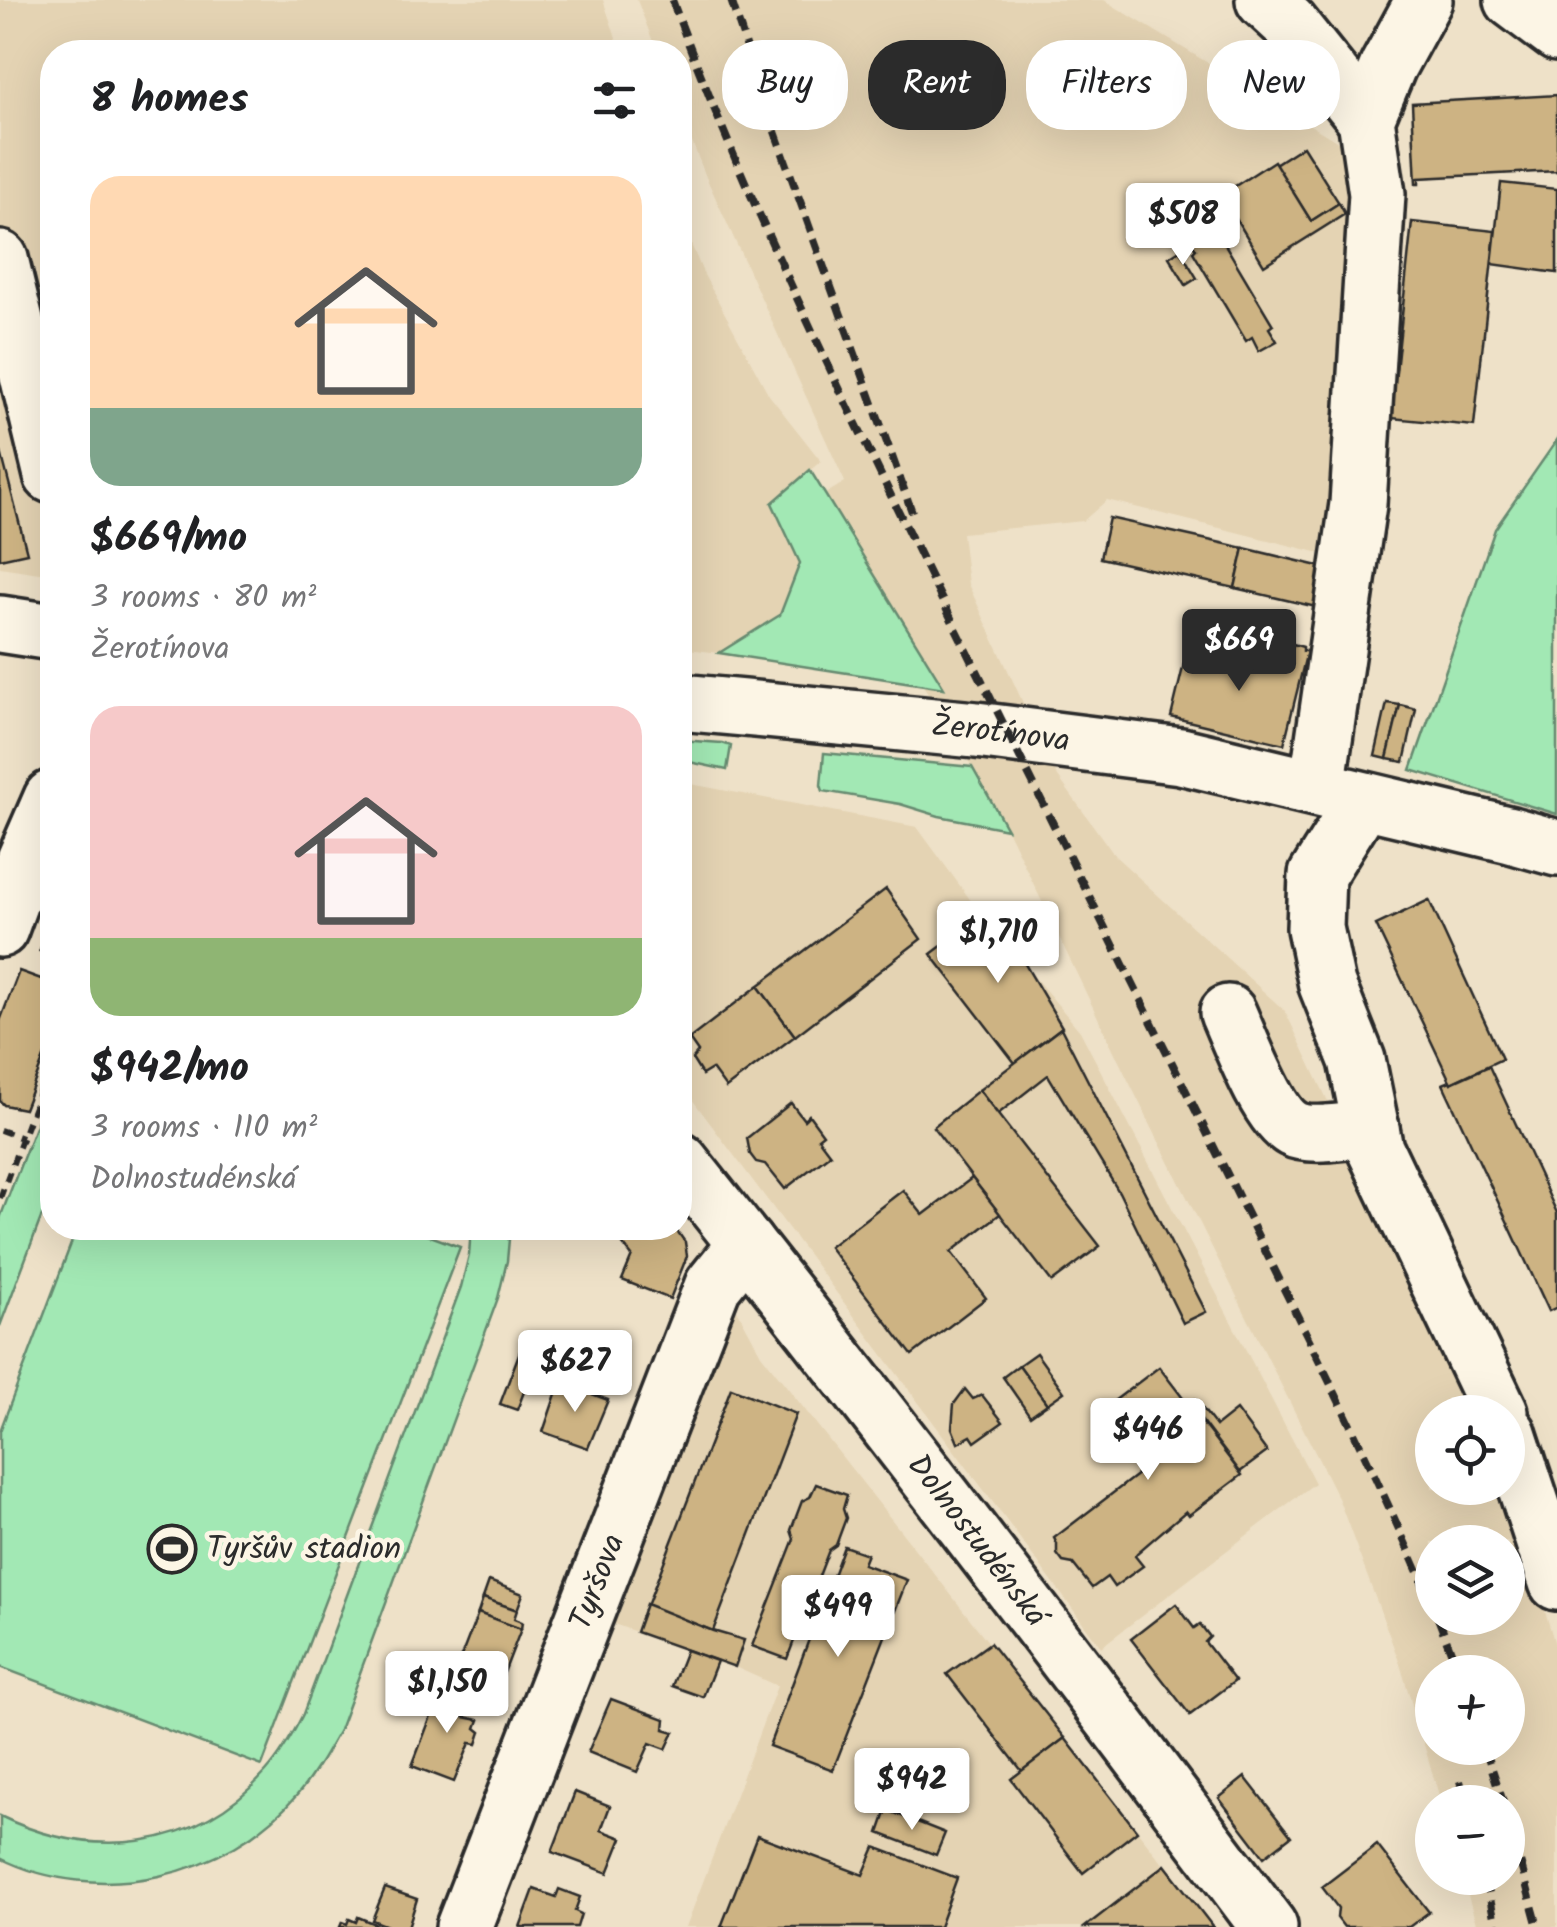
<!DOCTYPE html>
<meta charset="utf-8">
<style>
body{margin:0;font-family:Kalam,sans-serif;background:#f6f6f6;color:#202124;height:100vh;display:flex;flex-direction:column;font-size:38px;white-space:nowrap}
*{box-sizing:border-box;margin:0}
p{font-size:32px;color:#757577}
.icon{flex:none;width:55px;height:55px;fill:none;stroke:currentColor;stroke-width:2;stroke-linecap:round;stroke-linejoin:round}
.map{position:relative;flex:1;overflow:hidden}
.drawer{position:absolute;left:40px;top:40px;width:652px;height:1200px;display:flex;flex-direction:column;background:#fff;border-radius:40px;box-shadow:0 10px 40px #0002}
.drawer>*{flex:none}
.banner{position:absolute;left:722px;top:40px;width:682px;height:90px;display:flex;gap:20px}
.controls{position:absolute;left:1415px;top:1395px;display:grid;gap:20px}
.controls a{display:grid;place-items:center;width:110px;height:110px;border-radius:50%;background:#fff;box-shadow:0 10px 40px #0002;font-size:50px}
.price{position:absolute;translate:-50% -85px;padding:0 22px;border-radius:10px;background:#fff;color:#222;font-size:32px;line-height:65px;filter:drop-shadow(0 2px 5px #0008)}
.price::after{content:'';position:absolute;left:50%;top:60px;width:30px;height:22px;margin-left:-15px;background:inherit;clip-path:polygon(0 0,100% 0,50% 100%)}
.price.current{background:#2b2b2b;color:#fff}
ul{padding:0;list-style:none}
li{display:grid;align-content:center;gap:20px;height:530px;padding:0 50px}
li span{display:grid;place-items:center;height:310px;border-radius:30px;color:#555}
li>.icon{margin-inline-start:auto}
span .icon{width:180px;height:180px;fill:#fffc;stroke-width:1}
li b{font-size:42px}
h2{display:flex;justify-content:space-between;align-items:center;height:120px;padding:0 50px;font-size:42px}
.chip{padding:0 35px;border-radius:40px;background:#fff;box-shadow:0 10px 40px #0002;font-size:35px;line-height:90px}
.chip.current{background:#2b2b2b;color:#fff}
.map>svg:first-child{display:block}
.built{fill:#e4d3b3;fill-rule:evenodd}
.green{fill:#a2e8b4;stroke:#668a70;stroke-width:2.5}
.building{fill:#cdb383;stroke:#2b2b2b;stroke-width:2.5}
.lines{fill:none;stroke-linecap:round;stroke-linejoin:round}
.minor-casing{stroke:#2b2b2b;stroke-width:62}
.path{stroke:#2b2b2b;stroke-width:6;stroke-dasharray:10 8;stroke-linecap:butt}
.minor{stroke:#fcf5e5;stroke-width:55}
.rail{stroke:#2b2b2b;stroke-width:8;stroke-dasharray:15 8;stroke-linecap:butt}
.labels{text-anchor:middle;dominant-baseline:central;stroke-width:9;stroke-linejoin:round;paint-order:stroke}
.street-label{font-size:32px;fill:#2b2b2b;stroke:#fcf5e5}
.poi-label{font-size:32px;fill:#2b2b2b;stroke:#fcf5e5;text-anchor:start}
</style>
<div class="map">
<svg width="1557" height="1927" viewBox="0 0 1557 1927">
<rect width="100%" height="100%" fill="#eee1c8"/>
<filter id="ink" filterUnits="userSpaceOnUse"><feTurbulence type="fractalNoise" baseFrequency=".01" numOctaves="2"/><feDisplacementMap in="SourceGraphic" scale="20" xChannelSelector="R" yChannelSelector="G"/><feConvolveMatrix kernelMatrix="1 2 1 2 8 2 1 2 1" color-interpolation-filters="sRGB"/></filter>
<g filter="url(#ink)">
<g class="built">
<polygon points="0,0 603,0 621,52 52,52 52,575 0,567"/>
<path d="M637,0H1104L1338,142L1356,156L1328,555L1107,500L1083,521L962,533L968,584L1056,774L1115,856L1285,1011L1476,1412H1432V1488H1508L1557,1651V1927H1477L1463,1878H1508V1802H1441L1400,1664L1339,1500L1128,1080L1007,829L946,721L807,505L845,482L706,177L680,112V52H657ZM1432,1542H1508V1618H1432ZM1432,1672H1508V1748H1432Z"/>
<polygon points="680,218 704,275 769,395 821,461 772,503 800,563 780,615 719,653 680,648"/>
<polygon points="680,782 917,827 977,909 1080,1031 1315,1483 1101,1647 680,1083"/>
<polygon points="735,1306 761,1354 1213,1927 686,1927 777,1686 735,1667 611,1623"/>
</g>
<g class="green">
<polygon points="1557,440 1557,814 1411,770 1495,529"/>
<polygon points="810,470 944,688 719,653 780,615 800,563 772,503"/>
<polygon points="680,740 722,743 731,746 727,770 680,760"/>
<polygon points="824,753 972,767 1007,829 939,816 900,804 823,791 821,785"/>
<polygon points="52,1093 52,1189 0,1326 0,1218 37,1122"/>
<polygon points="77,1228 409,1228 460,1247 262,1766 0,1667 0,1431"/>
<path d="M471,1228H510L507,1261L498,1298L339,1730C326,1753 314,1775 297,1795C227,1878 98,1907 0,1858V1816C93,1861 195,1851 266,1772C282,1754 293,1734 303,1714L461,1287L469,1255Z"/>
</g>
<g class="building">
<polygon points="1557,95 1557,171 1419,178 1419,184 1416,184 1412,103"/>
<polygon points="1303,146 1339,203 1311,221 1275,164"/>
<polygon points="1274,161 1311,221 1339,203 1345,214 1264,265 1218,189 1232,188"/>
<polygon points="1501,183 1557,189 1557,273 1492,264"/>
<polygon points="1196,211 1214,239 1220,236 1273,325 1269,328 1277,341 1259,351 1252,337 1246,341 1193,252 1196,249 1179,221"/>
<polygon points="1412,222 1495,231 1474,426 1391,418"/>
<polygon points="1180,250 1197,278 1186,285 1169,257"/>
<polygon points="0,448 27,553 0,559"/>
<polygon points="1109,518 1244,548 1235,588 1100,558"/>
<polygon points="1244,548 1327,568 1316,607 1235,588"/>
<polygon points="1293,644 1303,647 1303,651 1307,651 1284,744 1171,717 1188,647 1287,672"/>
<polygon points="1387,703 1400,705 1387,759 1375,756"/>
<polygon points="1400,705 1416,709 1404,762 1387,759"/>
<polygon points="886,889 921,939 795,1036 758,986"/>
<polygon points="1429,900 1502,1059 1451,1083 1376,925"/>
<polygon points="992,908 1062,1027 1015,1063 931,954"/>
<polygon points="19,971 52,983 52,1037 24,1109 4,1105 0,1101 0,1021"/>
<polygon points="758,986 795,1036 726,1088 712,1069 702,1075 692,1059 698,1052 689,1039"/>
<polygon points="1061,1028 1206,1312 1183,1323 1119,1192 1048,1075 998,1114 979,1090"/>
<polygon points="1489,1066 1557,1213 1557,1307 1549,1311 1443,1084 1450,1081 1451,1083"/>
<polygon points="979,1090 1100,1246 1052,1282 933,1127"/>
<polygon points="791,1103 804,1120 809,1115 823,1134 818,1138 830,1154 785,1189 765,1164 756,1162 750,1154 747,1138"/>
<polygon points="972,1178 1000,1214 951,1252 986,1298 912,1355 829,1247 903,1190 923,1215"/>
<polygon points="599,1228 675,1228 685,1242 687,1256 670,1299 622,1280 632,1256 610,1228 604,1235"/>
<polygon points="520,1351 555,1363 545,1388 527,1384 517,1410 500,1404"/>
<polygon points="1036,1353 1064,1392 1047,1404 1019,1365"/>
<polygon points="1019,1365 1047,1404 1030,1416 1003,1377"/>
<polygon points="1159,1367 1242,1475 1189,1515 1186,1511 1137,1553 1135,1556 1143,1566 1114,1587 1107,1577 1092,1588 1073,1564 1063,1562 1057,1554 1057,1544 1054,1538 1151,1464 1106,1407"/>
<polygon points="560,1382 608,1400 588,1448 543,1432"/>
<polygon points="731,1388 796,1414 713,1631 647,1606"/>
<polygon points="965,1389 973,1399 982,1395 1003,1422 975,1442 971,1436 958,1443 952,1428 954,1404"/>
<polygon points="1195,1399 1216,1426 1236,1410 1267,1452 1240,1472 1189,1404"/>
<polygon points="816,1484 847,1495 843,1509 846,1518 836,1545 829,1550 787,1659 752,1646 794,1539 791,1530 802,1501 810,1497"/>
<polygon points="844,1546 867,1554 863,1564 907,1580 833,1770 769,1746"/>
<polygon points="489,1581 523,1594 517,1610 483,1598"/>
<polygon points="483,1598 517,1610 514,1619 522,1622 521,1629 478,1613"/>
<polygon points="646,1604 713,1631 744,1640 735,1667 636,1632"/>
<polygon points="1176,1604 1194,1628 1200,1624 1210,1637 1205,1642 1235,1681 1190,1715 1131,1639"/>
<polygon points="478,1613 521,1629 502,1678 459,1662"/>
<polygon points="990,1643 1065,1738 1022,1771 947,1674"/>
<polygon points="686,1650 717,1661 703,1697 672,1686"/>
<polygon points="443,1685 472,1696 464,1717 479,1720 476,1728 481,1732 477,1744 470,1743 454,1782 412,1766"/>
<polygon points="611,1699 665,1719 664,1729 674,1732 666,1749 650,1743 637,1772 588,1752"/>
<polygon points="1065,1738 1137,1831 1083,1873 1011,1779"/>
<polygon points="1245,1777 1291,1836 1264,1857 1219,1798"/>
<polygon points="575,1792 610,1806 601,1830 622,1838 608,1873 552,1852"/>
<polygon points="887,1810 945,1833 936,1855 879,1833"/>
<polygon points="757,1835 863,1875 875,1847 957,1878 939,1927 721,1927"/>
<polygon points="1377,1845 1429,1912 1409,1927 1344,1927 1337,1918 1338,1908 1322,1887"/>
<polygon points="1165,1865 1213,1927 1085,1927"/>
<polygon points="385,1888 417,1899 408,1927 390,1927 372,1920"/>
<polygon points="534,1889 556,1897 559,1889 580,1897 575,1911 581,1914 577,1927 520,1927"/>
<polygon points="358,1917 382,1927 340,1927 342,1922 347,1924 349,1919 356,1922"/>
</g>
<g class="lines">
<g class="minor-casing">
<g id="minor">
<polyline points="1264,0 1289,23 1366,119"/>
<polyline points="1513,0 1557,33"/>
<polyline points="0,259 52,475"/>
<polyline points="0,624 52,632"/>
<path id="s1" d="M680,702L976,730L1181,756L1511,835L1557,848"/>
<polyline points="1317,788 1358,504 1377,194 1366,119 1388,66 1424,0"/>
<polyline points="1363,801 1317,875 1315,928 1327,985 1357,1060 1375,1149 1500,1412"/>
<polyline points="0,929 25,860 52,798"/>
<path d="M1228,1013C1240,1040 1268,1116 1293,1129C1310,1138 1352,1130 1371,1128"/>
<path id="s2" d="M680,1161C881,1413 1076,1669 1269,1927"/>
<polyline points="1508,1433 1557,1582"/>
<path id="s3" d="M464,1927L713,1285L746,1244"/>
</g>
</g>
<g class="path">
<polyline points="39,949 52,954"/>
<polyline points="0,1130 22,1138"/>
<polyline points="0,1198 52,1058"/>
</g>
<use href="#minor" class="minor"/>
<g class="rail">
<path d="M672,0C748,205 843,398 939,594C1042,802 1146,1010 1249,1218C1312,1346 1377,1474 1432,1605"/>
<polyline points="731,0 764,101 912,512"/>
<polyline points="1438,1618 1459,1672"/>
<polyline points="1485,1748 1503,1802"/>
<polyline points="1460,1781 1466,1802"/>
<polyline points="1508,1818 1538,1927"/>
<polyline points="1486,1878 1496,1927"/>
</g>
</g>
</g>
<defs>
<g id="stadium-ring" transform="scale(2.5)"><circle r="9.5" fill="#fcf5e5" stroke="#2b2b2b" stroke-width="1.5"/><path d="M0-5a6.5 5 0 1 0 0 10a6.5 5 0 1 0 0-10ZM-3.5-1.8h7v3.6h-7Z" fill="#2b2b2b"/></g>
</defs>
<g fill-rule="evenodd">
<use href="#stadium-ring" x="172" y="1549"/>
</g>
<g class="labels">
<g class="street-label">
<text stroke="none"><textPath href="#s1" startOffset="322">Žerotínova</textPath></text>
<text stroke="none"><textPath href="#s2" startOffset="482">Dolnostudénská</textPath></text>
<text stroke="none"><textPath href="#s3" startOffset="370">Tyršova</textPath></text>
</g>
<g class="poi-label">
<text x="207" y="1549">Tyršův stadion</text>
</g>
</g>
</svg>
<div class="controls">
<a><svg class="icon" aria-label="locate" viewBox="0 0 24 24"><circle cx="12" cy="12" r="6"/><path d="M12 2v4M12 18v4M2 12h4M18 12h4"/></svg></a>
<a><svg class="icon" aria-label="layers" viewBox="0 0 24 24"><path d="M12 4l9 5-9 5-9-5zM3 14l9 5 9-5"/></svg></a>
<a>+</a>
<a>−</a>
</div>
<b class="price" style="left:1183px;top:268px">$508</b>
<b class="price current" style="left:1239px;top:694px">$669</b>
<b class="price" style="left:998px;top:986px">$1,710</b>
<b class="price" style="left:575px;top:1415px">$627</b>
<b class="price" style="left:1148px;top:1483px">$446</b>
<b class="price" style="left:838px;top:1660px">$499</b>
<b class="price" style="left:447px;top:1736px">$1,150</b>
<b class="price" style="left:912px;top:1833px">$942</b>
<div class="banner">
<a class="chip">Buy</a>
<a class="chip current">Rent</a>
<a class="chip">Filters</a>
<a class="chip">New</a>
</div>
<section class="drawer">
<h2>8 homes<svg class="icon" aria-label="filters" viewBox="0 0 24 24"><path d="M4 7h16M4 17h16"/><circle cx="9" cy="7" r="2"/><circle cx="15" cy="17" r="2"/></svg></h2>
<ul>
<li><span style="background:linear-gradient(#ffd9b3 75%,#7fa58c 0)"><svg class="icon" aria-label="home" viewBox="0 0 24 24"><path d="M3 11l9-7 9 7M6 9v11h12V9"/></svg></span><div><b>$669/mo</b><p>3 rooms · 80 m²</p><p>Žerotínova</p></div></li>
<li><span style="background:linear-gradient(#f6c9c9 75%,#8fb573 0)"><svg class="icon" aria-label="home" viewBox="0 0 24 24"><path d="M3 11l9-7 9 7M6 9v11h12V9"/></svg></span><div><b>$942/mo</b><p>3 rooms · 110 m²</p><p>Dolnostudénská</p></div></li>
</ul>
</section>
</div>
